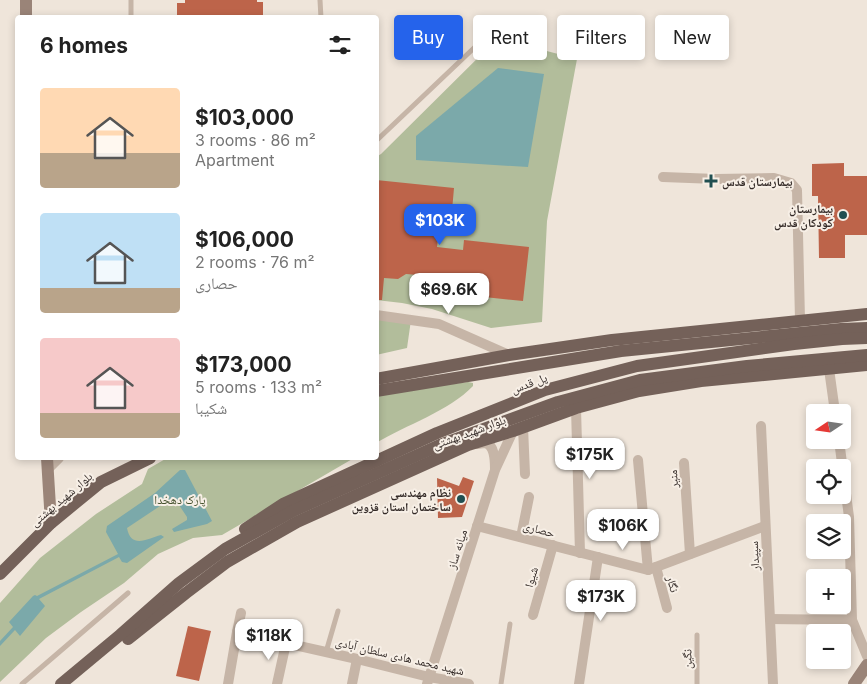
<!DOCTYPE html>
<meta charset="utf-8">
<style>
body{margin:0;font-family:Inter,"Noto Naskh Arabic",sans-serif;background:#f6f6f6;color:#222;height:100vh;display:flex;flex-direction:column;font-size:19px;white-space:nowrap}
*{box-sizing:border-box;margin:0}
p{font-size:16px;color:#767676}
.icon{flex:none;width:28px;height:28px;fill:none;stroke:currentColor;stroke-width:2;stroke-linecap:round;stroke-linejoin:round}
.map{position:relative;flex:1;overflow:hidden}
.details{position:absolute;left:15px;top:15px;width:364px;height:445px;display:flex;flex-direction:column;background:#fff;border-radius:5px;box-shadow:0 2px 8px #0003}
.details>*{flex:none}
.guide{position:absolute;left:394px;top:15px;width:398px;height:45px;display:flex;gap:10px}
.needle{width:32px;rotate:257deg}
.buttons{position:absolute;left:806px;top:404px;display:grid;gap:10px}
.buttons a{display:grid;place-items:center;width:45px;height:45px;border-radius:5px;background:#fff;box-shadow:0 2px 8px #0003;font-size:25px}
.price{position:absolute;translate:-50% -42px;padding:0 11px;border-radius:10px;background:#fff;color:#222;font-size:16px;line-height:32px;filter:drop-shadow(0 1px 2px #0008)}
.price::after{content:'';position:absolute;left:50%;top:30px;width:15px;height:11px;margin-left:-8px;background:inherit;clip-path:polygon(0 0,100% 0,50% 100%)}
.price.selected{background:#2563eb;color:#fff}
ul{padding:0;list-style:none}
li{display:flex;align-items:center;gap:15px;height:125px;padding:0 25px}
li span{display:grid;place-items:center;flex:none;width:140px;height:100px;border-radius:5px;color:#555}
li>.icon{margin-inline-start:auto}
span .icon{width:60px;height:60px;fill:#fffc;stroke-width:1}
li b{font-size:21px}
h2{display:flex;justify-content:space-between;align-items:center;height:60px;padding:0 25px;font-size:21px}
.tag{padding:0 18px;border-radius:5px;background:#fff;box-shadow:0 2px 8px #0003;font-size:18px;line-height:45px}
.tag.selected{background:#2563eb;color:#fff}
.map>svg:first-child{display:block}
.green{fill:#b2bd9b}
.water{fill:#7ba9aa}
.building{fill:#bd644a}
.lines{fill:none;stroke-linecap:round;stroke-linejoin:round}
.lane{stroke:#c6b5a7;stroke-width:5}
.street{stroke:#c6b5a7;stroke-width:10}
.secondary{stroke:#9a8478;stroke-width:12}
.primary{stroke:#746159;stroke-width:12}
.poi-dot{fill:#204f51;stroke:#f7efe6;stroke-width:2}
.labels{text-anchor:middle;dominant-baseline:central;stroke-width:4;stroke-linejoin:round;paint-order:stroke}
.poi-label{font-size:12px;font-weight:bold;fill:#332a27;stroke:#f7efe6;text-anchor:end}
.street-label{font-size:12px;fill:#332a27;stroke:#f7efe6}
.park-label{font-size:12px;fill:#43502c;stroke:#f7efe6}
</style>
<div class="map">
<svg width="867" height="684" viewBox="0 0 867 684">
<rect width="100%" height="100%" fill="#efe5da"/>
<g class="green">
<polygon points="498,38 577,59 547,221 542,322 491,328 432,309 402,303 376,300 376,157 381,154"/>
<polygon points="376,315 411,320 407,348 376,355"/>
<path d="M468,382L473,383V386C449,411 406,425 376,443V394Z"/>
<polygon points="167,458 354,458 222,535 193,538 158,554 124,583 81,612 46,638 0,682 0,603 40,558 96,514 142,484 148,469"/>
</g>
<g class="water">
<polygon points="498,68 544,74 528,167 416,160 416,136"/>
<path d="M180,470H185L212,521L207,524L174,532L172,529L187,520V517L175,499L172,498L127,528C131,549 147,539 161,535L164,537L127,563L122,562L119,557L39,599L45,606L20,636L15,630L0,646V641L13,627L9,622L33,596L35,595L37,596L118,554L106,532L107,526L155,493Z"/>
</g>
<g class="building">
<polygon points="185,0 257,0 257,2 263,2 263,18 177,18 177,3 185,3"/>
<polygon points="844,163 844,176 867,176 867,235 845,235 845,258 819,258 818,196 812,196 812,164"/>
<polygon points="376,180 454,188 451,222 440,221 437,247 463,250 464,240 529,247 523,301 456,294 457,285 436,283 431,276 406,274 398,279 384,278 382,300 376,300"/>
<polygon points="463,477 474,481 462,517 438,518 437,478 459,486"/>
<polygon points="188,626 211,631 199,681 176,676"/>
</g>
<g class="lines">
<g class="lane">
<polyline points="131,0 131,18"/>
<polyline points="320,0 321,18"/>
<polyline points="376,141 475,47"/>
<polyline points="697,635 697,684"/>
<polyline points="326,652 338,611"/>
<polyline points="22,684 128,593"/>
<polyline points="501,684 510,624"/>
</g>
<g class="street">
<polyline points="663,177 716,179 774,178 791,183 797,190 800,320"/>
<polyline points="376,315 439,324 509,355"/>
<polyline points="829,369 835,412"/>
<polyline points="576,408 580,553"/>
<polyline points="761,426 773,684"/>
<polyline points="523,427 525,474"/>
<polyline points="839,440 849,517 852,620 867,656"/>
<path d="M476,444C478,444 483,443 485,443C495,445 495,461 495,469"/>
<polyline points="638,460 648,570"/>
<polyline points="684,463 690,554"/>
<polyline points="47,470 59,458"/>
<polyline points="477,526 648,570 765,526"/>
<polyline points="521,537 529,497"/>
<polyline points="656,567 667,608"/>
<polyline points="533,615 553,545"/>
<polyline points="770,619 852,620"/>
<polyline points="237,632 357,659 429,677 469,684"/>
<polyline points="228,684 237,632 241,613"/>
<polyline points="277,684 286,643"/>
<polyline points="352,684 357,659"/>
<polyline points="427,684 495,470 513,431"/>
<polyline points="579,684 598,557"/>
</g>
<g class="secondary">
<polyline points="26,0 26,18"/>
<polyline points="47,458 51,523"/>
<polyline points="854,684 867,665"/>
</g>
<g class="primary">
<polyline points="376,379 509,355 612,340 867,314"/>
<polyline points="376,391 621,351 841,329 867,328"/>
<polyline points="245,529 283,504 437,433 545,390 637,366 794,344 842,339 867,338"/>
<polyline points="0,574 51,523 101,482 150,458"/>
<polyline points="128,639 186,593 227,562 297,522 468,445 513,431 576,408 639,391 701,381 867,365"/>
<polyline points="61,684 120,635 179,583 225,549 293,511 440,445 558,402 640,380 747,366 867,355"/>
</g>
</g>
<g class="poi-dot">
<path d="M708.5 173.5h5v5h5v5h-5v5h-5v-5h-5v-5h5z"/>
<circle cx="843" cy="215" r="5"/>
<circle cx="461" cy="499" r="5"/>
</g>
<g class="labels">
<g class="poi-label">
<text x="722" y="181" text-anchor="start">بیمارستان قدس</text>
<text x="833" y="208">بیمارستان<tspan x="833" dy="14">کودکان قدس</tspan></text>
<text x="451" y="492">نظام مهندسی<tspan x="451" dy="14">ساختمان استان قزوین</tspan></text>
</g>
<g class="street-label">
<text transform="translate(529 383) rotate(-20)">پل قدس</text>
<text transform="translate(469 432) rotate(-20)">بلوار شهید بهشتی</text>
<text transform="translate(673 479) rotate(-94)">منیر</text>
<text transform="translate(61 499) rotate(-40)">بلوار شهید بهشتی</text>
<text transform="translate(539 529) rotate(15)">حصاری</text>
<text transform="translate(457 549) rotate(-72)">میانه ساز</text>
<text transform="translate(754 556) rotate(-93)">سپیدار</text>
<text transform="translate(531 577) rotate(-74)">شیوا</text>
<text transform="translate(673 584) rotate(75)">نگار</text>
<text transform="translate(400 656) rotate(13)">شهید محمد هادی سلطان آبادی</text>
<text transform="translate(687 659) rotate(-91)">نگین</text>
</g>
<g class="park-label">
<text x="180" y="499">پارک دهخدا</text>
</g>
</g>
</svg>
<div class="buttons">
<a><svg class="needle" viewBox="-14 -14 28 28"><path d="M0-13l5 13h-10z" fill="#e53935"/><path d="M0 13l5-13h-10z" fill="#767676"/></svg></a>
<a><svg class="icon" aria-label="locate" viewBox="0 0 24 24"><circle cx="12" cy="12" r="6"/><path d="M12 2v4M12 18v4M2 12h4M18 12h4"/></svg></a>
<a><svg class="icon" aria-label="layers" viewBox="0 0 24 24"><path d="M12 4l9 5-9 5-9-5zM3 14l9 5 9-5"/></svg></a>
<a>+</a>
<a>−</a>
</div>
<b class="price selected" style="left:440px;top:246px">$103K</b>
<b class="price" style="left:449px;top:315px">$69.6K</b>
<b class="price" style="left:590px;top:480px">$175K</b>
<b class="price" style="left:623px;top:551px">$106K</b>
<b class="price" style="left:601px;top:622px">$173K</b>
<b class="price" style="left:269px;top:661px">$118K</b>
<div class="guide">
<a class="tag selected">Buy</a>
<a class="tag">Rent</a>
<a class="tag">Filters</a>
<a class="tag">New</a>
</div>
<section class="details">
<h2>6 homes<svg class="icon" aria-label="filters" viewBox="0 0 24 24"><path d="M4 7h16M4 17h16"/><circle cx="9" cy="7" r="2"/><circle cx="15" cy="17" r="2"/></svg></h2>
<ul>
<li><span style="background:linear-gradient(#ffd9b3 65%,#b9a48a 0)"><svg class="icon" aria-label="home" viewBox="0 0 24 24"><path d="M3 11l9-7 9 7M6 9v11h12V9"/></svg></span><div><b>$103,000</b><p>3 rooms · 86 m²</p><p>Apartment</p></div></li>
<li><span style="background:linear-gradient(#bfe0f5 75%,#b9a48a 0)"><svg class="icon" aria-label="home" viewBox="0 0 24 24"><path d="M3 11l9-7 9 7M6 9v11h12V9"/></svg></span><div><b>$106,000</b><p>2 rooms · 76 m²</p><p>حصاری</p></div></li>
<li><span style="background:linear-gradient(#f6c9c9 75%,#b9a48a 0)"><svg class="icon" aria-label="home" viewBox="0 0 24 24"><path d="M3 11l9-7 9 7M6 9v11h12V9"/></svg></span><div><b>$173,000</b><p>5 rooms · 133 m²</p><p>شکیبا</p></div></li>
</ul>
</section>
</div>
